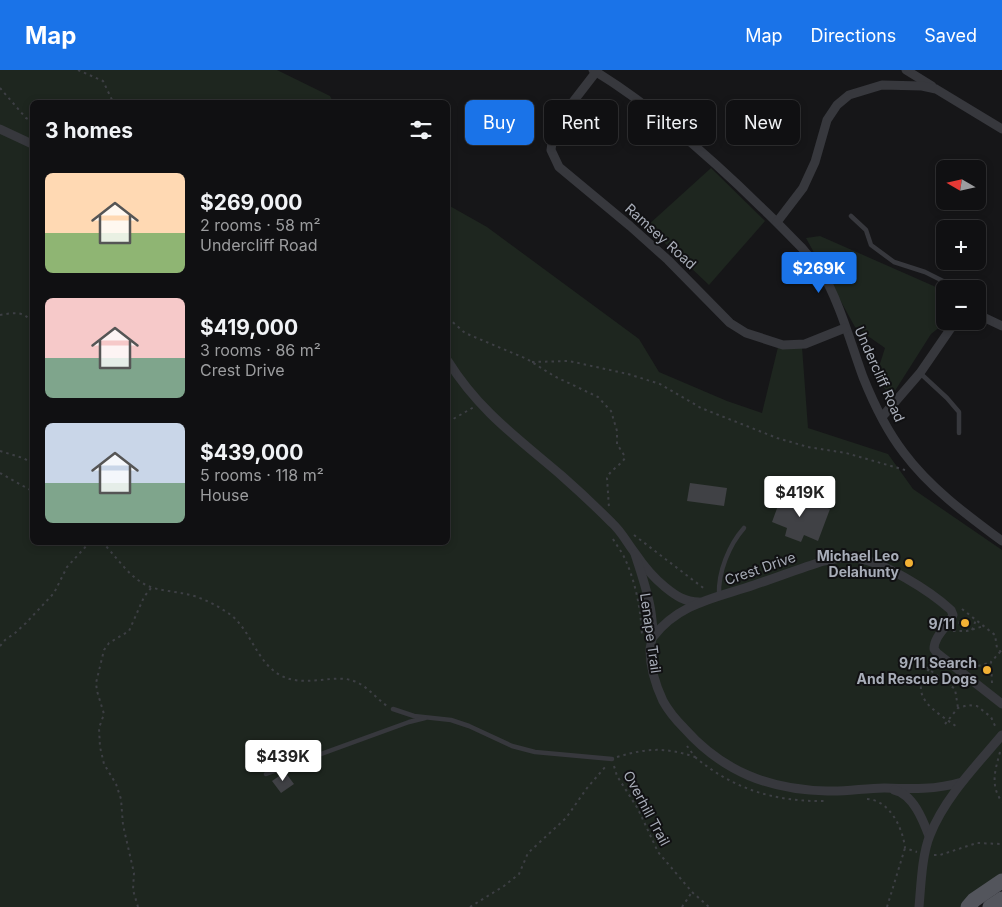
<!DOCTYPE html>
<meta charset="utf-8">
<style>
body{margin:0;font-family:Inter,sans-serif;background:#19191b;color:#f1f3f6;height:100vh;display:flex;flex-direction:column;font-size:19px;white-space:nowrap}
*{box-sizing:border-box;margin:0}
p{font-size:16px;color:#9c9d9f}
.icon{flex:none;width:28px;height:28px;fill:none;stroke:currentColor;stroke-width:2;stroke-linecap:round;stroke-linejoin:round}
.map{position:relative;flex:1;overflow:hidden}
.drawer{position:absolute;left:30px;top:30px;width:420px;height:445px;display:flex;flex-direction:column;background:#101012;border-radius:8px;box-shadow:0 2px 8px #0003,0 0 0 1px #303032}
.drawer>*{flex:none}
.hud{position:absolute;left:465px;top:30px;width:461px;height:45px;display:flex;gap:10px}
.needle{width:32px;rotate:279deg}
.controls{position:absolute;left:936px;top:90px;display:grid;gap:10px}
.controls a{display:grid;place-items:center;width:50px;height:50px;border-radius:8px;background:#101012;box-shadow:0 2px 8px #0003,0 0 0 1px #303032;font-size:25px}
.price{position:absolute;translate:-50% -42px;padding:0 11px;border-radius:5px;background:#fff;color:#222;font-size:16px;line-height:32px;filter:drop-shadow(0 1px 2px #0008)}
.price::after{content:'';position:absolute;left:50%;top:30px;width:15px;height:11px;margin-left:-8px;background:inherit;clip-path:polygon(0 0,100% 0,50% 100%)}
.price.on{background:#1a73e8;color:#fff}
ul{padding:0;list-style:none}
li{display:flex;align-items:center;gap:15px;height:125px;padding:0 15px}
li span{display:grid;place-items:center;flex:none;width:140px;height:100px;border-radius:8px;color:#555}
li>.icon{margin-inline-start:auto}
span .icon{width:60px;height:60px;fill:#fffc;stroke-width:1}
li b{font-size:21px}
h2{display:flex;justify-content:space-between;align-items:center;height:60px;padding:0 15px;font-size:21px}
.chip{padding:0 18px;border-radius:8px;background:#101012;box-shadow:0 2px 8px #0003,0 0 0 1px #303032;font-size:18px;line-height:45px}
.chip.on{background:#1a73e8;color:#fff}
header{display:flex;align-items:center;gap:30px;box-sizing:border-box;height:70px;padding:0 25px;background:#1a73e8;color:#fff}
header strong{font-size:24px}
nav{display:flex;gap:28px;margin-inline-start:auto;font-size:18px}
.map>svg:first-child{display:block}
.green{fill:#1e261f}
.building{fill:#404145}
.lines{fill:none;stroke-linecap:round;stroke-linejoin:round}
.path{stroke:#3d3f44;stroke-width:2;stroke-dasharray:2.5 4;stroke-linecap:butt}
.service{stroke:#37383d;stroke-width:4.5}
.minor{stroke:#37383d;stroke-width:9}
.primary{stroke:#53555c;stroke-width:15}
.poi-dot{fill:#f2b134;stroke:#111113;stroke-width:2}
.labels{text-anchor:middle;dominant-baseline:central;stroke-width:4;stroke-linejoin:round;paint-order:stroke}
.street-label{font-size:14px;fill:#a8adb8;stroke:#111113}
.poi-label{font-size:14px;font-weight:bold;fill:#a8adb8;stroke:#111113;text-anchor:end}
</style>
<header>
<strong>Map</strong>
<nav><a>Map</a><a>Directions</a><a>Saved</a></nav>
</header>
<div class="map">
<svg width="1002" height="837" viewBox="0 0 1002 837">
<rect width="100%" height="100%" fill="#161618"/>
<g class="green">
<polygon points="0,0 277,0 330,26 333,32 32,32 32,472 448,472 448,135 487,157 639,269 659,302 727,331 762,343 778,277 802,277 808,358 888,384 913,419 1002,480 1002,811 972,837 0,837"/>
<polygon points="711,98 765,151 709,215 647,156"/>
<polygon points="820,166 945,221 945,251 947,251 931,264 891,327 876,306 885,278 855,257 806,168"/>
</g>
<g class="building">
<polygon points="690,413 727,418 724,436 687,431"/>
<polygon points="783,422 830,439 818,471 804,465 801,472 785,466 787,458 772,452"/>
<polygon points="285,702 294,714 281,723 272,711"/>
</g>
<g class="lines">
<g class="path">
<polyline points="78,0 103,11 113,32"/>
<polyline points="0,18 26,48 32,51"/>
<path d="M0,245C12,243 25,240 32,253"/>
<path d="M448,248L465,263L527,289L554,306L598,327L611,341L617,361V374L624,385L625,388C620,396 610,400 607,408L609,438"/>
<polyline points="532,292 569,291 628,304 660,314 701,338 777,368 808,377 846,383 905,400"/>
<polyline points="448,352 474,337"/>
<polyline points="0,381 23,388 32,393"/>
<polyline points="0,403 32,421"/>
<polyline points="634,465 706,520"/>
<path d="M613,469C617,476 622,482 625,489C636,513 641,541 642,566"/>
<path d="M102,472C116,486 128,506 146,515C158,521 173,521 186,524C202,527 218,536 231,545C252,562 257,594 282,606C301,616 326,607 346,609C365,612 373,626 387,636"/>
<polyline points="962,539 995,565 997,578 1002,583"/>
<circle cx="964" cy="553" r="4.5"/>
<polyline points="972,560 976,550"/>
<polyline points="953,561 967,561 984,556"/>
<polyline points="0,576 5,570 15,563 26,553 54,523 67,497 90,472"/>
<polyline points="926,597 955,619 958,638"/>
<polyline points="972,598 991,592"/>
<path d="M929,599C906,627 937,642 957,657"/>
<polyline points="992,613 991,592 1000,582"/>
<polyline points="945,654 958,638 968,635 977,636 991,647 996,658"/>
<path d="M1000,682C995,701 990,715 1002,732"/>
<path d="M617,687C647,678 665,677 695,687L687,676"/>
<path d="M695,687C733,719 775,732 825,731"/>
<polyline points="614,696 617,706 638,739 658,782 692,822 709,837"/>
<path d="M867,729C890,730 903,759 905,778L917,782"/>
<polyline points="934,785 940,785 977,773 1002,774"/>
<polyline points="138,837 133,820 134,803 123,755 121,729 116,714 104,694 100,677 99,658 104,644 97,621 96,613 104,580 109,573 129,561 144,527 151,518"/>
<polyline points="470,837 504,816 519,804 528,783 566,748 587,718 606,696"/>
<polyline points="682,837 692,822"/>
<polyline points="887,837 905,778"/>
</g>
<g class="service">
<polyline points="851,146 866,160 871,175 894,192 925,202 943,211 952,219"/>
<polyline points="920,303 947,328 959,342 959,363"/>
<path d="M719,525C718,502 729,475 744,458"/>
<polyline points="393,639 414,646 451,650 469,656 512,676 535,682 612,689"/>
<polyline points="266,704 409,652 425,648"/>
</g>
<g class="minor">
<path d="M593,0C654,37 711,88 762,138C776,151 789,165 802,178C808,186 816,193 821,201C839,230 851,274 863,307C873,332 887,361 904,383C930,418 967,445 1002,471"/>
<polyline points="906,0 932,16"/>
<polyline points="596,2 559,50 553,65 551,80 559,97 630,156 668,190 730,253 746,263 783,275 805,274 845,258"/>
<polyline points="0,59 32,74"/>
<polyline points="777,152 803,118 815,92 827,50 837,35 849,25 882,15 922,16 936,19 1002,59"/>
<polyline points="978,247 981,246 1002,256"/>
<path d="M448,291C479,341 519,369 562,406C579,421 596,437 612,453C622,462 627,473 635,483C643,495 654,508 665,517C676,526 685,532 699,532"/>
<polyline points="882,347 920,303 951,258 961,251"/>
<path d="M635,484C641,503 648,522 651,542C652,550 654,560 652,568C652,572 650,576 650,580C650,596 656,616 663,631C668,640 676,650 684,658C722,701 769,720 827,721C846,722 865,718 884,718C911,719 936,720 962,712"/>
<path d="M653,567C679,533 716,528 754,515C778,507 801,498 824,491C835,489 845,486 855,488C883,491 930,521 951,540L953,545C948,556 934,566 934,579L937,583L1002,634"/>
<path d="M894,720C913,724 923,750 929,766"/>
<path d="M919,837C921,815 922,784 930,765C945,727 976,696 1002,665"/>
</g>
<g class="primary">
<polyline points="968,837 974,830 1002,811"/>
<polyline points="990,837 1002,829"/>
</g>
</g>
<g class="poi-dot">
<circle cx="909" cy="493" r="5"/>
<circle cx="965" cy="553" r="5"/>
<circle cx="987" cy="600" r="5"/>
</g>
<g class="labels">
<g class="street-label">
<text transform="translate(661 166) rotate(42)">Ramsey Road</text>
<text transform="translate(880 304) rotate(66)">Undercliff Road</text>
<text transform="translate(760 498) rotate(-19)">Crest Drive</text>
<text transform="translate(651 563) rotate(82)">Lenape Trail</text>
<text transform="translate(647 738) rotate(62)">Overhill Trail</text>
</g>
<g class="poi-label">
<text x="899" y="485">Michael Leo<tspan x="899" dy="16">Delahunty</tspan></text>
<text x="955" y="553">9/11</text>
<text x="977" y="592">9/11 Search<tspan x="977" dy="16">And Rescue Dogs</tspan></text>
</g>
</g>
</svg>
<div class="controls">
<a><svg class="needle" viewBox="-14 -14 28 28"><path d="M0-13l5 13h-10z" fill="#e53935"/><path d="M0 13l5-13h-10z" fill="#9c9d9f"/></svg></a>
<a>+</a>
<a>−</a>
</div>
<b class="price on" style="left:819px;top:224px">$269K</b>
<b class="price" style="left:800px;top:448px">$419K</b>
<b class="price" style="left:283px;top:712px">$439K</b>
<div class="hud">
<a class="chip on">Buy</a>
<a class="chip">Rent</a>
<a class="chip">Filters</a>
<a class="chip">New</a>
</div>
<section class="drawer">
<h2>3 homes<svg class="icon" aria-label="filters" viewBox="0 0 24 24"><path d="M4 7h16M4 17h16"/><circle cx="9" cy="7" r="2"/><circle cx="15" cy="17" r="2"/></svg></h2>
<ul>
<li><span style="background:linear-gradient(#ffd9b3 60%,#8fb573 0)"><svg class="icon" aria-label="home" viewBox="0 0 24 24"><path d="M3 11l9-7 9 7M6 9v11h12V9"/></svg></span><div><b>$269,000</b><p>2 rooms · 58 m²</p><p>Undercliff Road</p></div></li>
<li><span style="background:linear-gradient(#f6c9c9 60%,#7fa58c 0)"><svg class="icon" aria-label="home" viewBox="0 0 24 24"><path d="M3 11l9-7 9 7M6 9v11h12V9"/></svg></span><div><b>$419,000</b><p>3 rooms · 86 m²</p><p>Crest Drive</p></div></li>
<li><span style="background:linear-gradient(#c9d6e8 60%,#7fa58c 0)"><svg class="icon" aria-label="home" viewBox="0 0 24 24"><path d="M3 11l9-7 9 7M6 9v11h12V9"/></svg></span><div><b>$439,000</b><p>5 rooms · 118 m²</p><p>House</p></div></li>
</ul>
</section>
</div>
